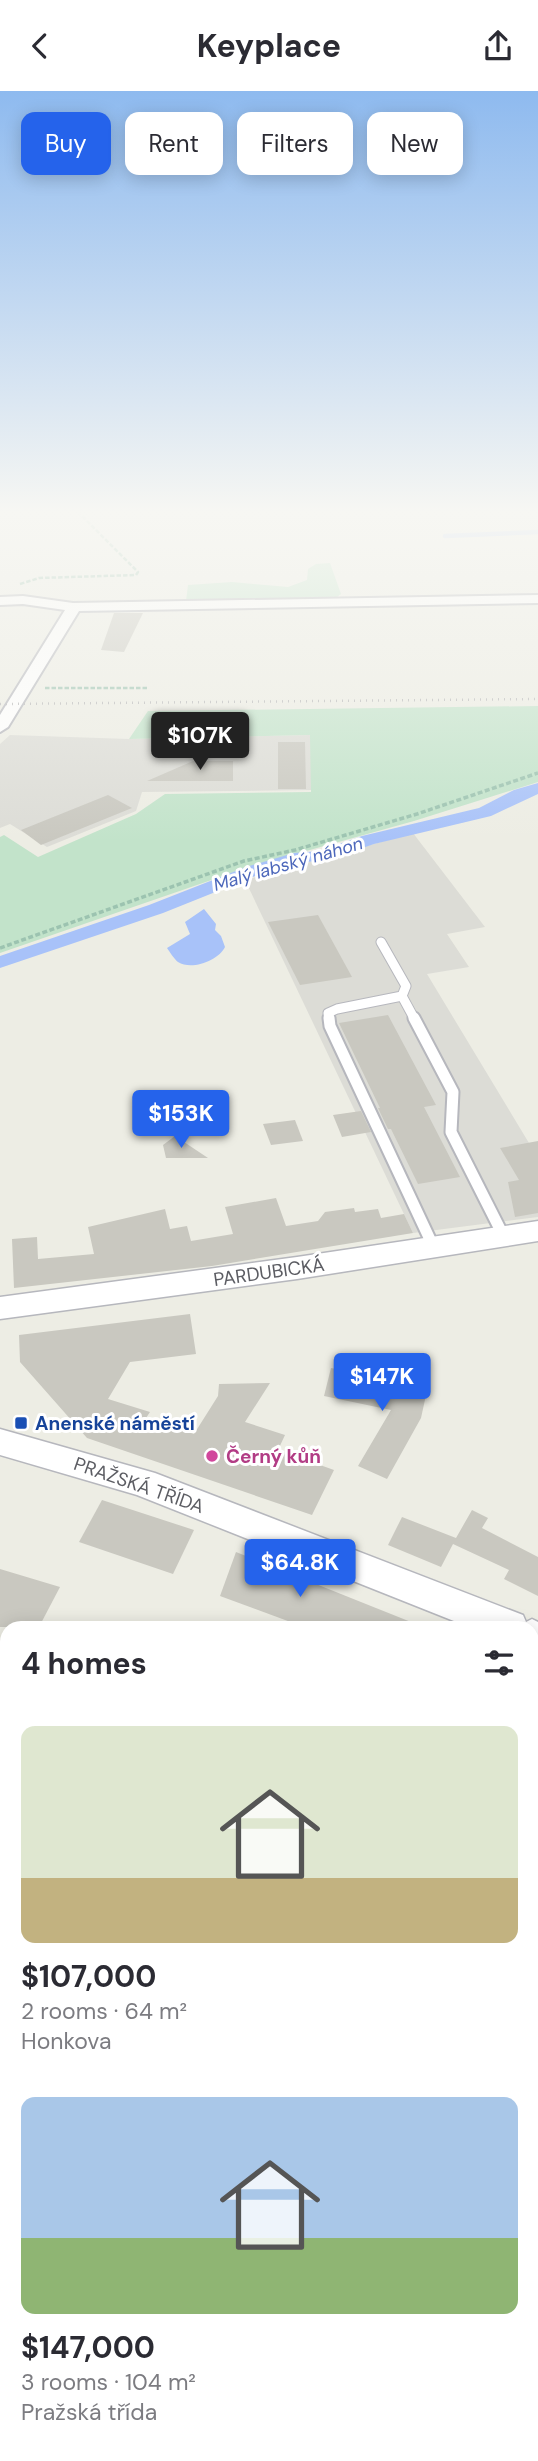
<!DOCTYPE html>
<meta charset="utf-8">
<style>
body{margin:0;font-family:"DM Sans",sans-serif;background:#f7f7f7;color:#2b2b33;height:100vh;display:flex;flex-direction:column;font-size:26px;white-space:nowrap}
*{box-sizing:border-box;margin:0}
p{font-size:23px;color:#7c7c81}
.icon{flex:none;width:38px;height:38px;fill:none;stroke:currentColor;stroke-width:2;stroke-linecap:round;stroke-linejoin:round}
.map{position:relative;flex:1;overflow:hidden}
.drawer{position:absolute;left:0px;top:1530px;width:539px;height:842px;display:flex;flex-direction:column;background:#fff;border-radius:21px 21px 0 0;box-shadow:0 4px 18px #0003}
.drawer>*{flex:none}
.top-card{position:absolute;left:21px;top:21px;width:497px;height:63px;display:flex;gap:14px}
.price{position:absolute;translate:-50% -60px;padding:0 16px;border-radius:7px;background:#2563eb;color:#fff;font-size:23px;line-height:46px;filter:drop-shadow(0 2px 4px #0008)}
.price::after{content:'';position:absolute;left:50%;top:42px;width:21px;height:16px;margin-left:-10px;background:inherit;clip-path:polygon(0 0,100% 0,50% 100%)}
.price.on{background:#222;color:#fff}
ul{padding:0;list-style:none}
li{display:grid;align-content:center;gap:14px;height:371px;padding:0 21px}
li span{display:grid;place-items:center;height:217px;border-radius:14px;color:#555}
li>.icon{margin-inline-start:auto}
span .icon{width:126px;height:126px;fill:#fffc;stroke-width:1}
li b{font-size:30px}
h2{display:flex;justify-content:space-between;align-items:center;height:84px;padding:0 21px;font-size:30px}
.pill{padding:0 24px;border-radius:14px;background:#fff;box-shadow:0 4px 18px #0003;font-size:24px;line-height:63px}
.pill.on{background:#2563eb;color:#fff}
header{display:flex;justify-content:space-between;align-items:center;height:91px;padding:0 21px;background:#fff;font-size:32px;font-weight:700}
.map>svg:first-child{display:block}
.industrial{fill:#dcdcd6}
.green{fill:#c2e3ca}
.water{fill:#a8c2f9}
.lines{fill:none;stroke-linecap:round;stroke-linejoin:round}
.stream{stroke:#a8c2f9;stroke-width:4.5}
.canal{fill:#a8c2f9;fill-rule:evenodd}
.building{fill:#c9c8c0}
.service-far1-casing{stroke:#b6b7bd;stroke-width:11}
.service-casing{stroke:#b6b7bd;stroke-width:15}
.minor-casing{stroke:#b6b7bd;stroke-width:4}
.tertiary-casing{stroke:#b6b7bd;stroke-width:3}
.path-far1{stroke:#9cc3b0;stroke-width:2.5;stroke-dasharray:4.5 2;stroke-linecap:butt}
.path{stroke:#9cc3b0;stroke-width:3.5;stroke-dasharray:5 2.5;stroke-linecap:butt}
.service-far1{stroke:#fff;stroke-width:9}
.service{stroke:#fff;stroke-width:11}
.minor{fill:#fff;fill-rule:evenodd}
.tertiary{fill:#fff;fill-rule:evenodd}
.rail{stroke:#b6b6b7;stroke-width:2.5;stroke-dasharray:1 5;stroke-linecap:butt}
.transit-dot{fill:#1a4fb4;stroke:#fff;stroke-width:2.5}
.hotel-dot{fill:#d1479c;stroke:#fff;stroke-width:2.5}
.labels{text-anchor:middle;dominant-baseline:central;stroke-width:6;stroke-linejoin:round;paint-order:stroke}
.far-water-label{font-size:18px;font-style:italic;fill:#4c67bb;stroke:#fff}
.street-label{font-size:19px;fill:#5c5d63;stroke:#fff}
.transit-label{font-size:19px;font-weight:bold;fill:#164399;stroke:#fff;text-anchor:start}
.hotel-label{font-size:19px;font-weight:bold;fill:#b23c85;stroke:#fff;text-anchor:start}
</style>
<header><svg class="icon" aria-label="back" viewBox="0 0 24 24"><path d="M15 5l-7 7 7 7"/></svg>Keyplace<svg class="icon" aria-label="share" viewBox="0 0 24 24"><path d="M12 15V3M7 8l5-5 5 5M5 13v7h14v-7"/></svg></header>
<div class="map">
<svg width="538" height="2370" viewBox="0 0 538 2370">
<rect width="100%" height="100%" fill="#edede4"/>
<g class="industrial">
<polygon points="10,644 129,648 311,644 311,699 142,701 136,720 47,756 10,733 0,737 0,653"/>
<polygon points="413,742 485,836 447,843 469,876 427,883 538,1067 538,1126 413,1142 245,789"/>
</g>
<g class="green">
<polygon points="330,472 341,503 337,506 186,510 188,494 232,491 288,496 307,489 308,478 316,473"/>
<polygon points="538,615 538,691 414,730 252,775 0,862 0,746 4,744 38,766 136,723 165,703 311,701 310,644 129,648 148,620"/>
</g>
<path class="water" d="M204,818L216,833L215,839L221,845L225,856C219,869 192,880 178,871C174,868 170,861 167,857L190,843L185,831Z"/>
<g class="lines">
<polyline class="stream" points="445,445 538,441"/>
<polygon class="canal" points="538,692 538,703 491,725 374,753 328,769 296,772 258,784 163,822 0,877 0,865 149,814 246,776 294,762 320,760 362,745 479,717 514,699"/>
</g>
<g class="building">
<polygon points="114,522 143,522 124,561 101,559"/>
<polygon points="278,651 305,651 306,698 278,698"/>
<polygon points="193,670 233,670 233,690 147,690"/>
<polygon points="108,704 132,717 41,754 21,739"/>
<polygon points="318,824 352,886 300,894 268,831"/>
<polygon points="388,924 436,1014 424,1016 460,1086 418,1093 391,1038 388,1038 378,1017 380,1017 339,932"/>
<polygon points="361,1020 371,1041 342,1046 333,1024"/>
<polygon points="295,1029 303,1050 271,1054 263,1033"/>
<polygon points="175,1045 208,1067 166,1067 163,1054"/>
<polygon points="538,1050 538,1122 515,1126 508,1091 519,1089 500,1057"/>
<polygon points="276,1107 286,1135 318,1130 325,1121 354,1117 355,1121 378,1118 381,1127 404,1123 413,1142 212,1175 14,1197 12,1148 37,1146 38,1168 94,1163 88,1136 165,1118 170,1138 187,1135 191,1150 233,1143 225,1116"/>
<polygon points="190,1223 196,1263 130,1271 108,1308 150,1321 146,1327 194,1343 218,1305 219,1293 270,1292 245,1331 285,1344 278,1359 334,1379 312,1424 87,1347 20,1271 19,1244"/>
<polygon points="331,1277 428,1295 421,1327 387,1388 358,1375 391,1319 324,1305"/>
<polygon points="102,1409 194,1439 173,1483 79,1451"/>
<polygon points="472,1419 488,1427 482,1437 538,1466 538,1505 504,1488 509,1479 453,1453 441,1476 388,1454 402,1426 456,1447"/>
<polygon points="236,1461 421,1535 421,1536 304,1536 220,1505"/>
<polygon points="0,1478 60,1496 39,1536 0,1536"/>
</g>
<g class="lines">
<g class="service-far1-casing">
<g id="service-far1">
<polyline points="402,905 415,929"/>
<polyline points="329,929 328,922 337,918 402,905 406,895 381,851"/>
</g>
</g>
<g class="service-casing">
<g id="service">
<polyline points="329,927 330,935 434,1157"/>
<polyline points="414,927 453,1001 451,1041 504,1146"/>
</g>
</g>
<g class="minor-casing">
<polygon id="minor" points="538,504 538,512 79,520 8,636 0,641 0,624 65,519 23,513 0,514 0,506 23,505 73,512"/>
</g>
<g class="tertiary-casing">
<g id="tertiary">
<polygon points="538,1130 538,1150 297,1188 0,1228 0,1206 297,1166"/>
<polygon points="0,1338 155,1382 523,1524 526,1531 532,1528 538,1531 538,1565 532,1562 532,1536 469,1536 137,1404 0,1364"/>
</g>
</g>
<g class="path-far1">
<polyline points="20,493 39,487 136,484 138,481 76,419"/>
<polyline points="45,597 149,597"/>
</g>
<polyline class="path" points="0,857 244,770 295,759 417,723 538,682"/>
<use href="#service-far1" class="service-far1"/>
<use href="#service" class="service"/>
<use href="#minor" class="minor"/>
<use href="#tertiary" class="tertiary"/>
<polyline class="rail" points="0,613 538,608"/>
</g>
<linearGradient id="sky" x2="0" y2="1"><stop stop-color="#8ebaef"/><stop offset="0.56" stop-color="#f7f7f3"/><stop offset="1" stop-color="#f7f7f3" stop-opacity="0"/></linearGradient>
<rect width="538" height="751" fill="url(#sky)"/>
<rect class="transit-dot" x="14" y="1325" width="14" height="14" rx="3.5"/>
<circle class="hotel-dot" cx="212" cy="1365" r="7"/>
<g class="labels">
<g class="far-water-label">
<text transform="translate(288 773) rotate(-16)">Malý labský náhon</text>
</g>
<g class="street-label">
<text transform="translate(269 1181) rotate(-8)">PARDUBICKÁ</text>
<text transform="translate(139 1394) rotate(19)">PRAŽSKÁ TŘÍDA</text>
</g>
<g class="transit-label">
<text x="35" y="1332">Anenské náměstí</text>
</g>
<g class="hotel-label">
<text x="226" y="1365">Černý kůň</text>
</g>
</g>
</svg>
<b class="price on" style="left:200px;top:681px">$107K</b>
<b class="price" style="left:181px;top:1059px">$153K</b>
<b class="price" style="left:382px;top:1322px">$147K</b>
<b class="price" style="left:300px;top:1508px">$64.8K</b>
<div class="top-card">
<a class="pill on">Buy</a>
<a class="pill">Rent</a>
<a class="pill">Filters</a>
<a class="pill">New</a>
</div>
<section class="drawer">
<h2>4 homes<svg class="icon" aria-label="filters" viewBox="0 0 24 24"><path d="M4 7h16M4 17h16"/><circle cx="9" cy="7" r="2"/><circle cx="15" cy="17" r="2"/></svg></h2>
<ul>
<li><span style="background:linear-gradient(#dfe7d0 70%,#c2b280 0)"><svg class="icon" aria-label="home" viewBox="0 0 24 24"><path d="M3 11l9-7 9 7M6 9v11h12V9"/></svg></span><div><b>$107,000</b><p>2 rooms · 64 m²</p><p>Honkova</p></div></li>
<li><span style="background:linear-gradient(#a9c7e8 65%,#8fb573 0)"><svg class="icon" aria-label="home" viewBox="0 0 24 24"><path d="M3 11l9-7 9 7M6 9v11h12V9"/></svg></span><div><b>$147,000</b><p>3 rooms · 104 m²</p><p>Pražská třída</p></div></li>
</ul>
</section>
</div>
